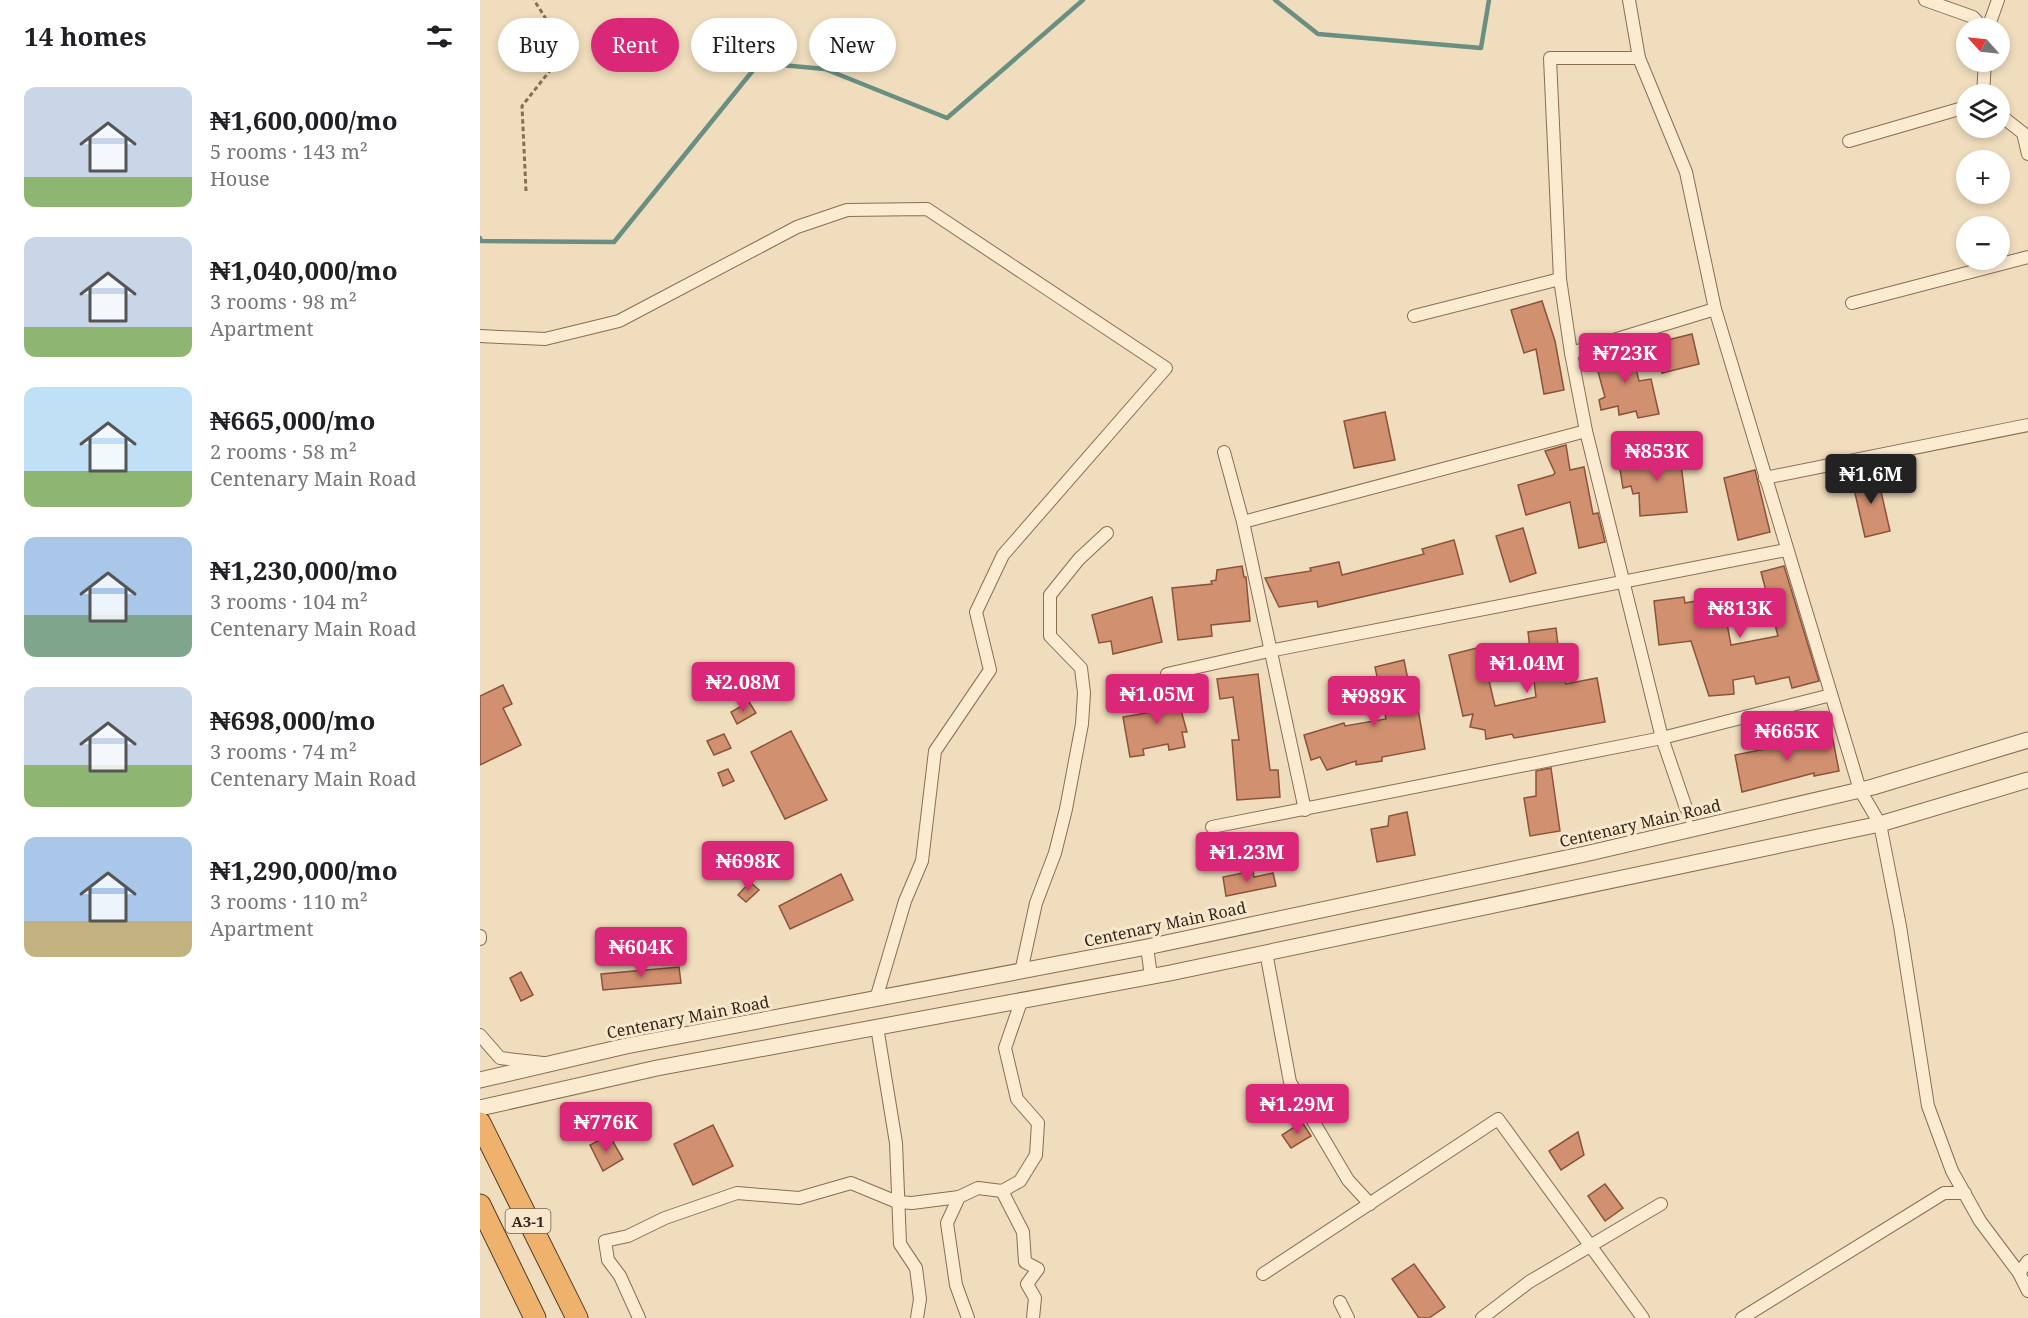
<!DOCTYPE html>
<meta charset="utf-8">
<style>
body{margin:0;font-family:"Noto Serif",serif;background:#f2f2f2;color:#202124;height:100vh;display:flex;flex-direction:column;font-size:22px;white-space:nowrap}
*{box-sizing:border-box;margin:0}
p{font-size:20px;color:#757577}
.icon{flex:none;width:33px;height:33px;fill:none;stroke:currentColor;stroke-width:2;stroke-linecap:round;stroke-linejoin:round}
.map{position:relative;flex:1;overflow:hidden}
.sheet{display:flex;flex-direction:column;background:#fff;width:480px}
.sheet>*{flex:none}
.banner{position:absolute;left:18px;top:18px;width:570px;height:54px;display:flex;gap:12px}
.needle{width:39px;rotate:297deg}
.buttons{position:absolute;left:1476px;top:18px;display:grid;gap:12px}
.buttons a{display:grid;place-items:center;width:54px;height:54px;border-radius:50%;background:#fff;box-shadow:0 3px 9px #0003;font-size:30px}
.price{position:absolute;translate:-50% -51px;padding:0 14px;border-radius:6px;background:#db2777;color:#fff;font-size:20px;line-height:39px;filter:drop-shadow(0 2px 3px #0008)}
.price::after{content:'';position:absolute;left:50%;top:36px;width:18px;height:14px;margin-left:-9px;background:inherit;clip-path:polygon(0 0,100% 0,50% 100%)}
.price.active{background:#222;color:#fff}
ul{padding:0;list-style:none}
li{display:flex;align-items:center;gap:18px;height:150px;padding:0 24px}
li span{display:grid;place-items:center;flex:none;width:168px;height:120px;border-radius:12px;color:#555}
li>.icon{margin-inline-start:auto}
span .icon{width:72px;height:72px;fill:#fffc;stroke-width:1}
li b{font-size:26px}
h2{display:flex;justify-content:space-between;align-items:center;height:72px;padding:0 24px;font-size:26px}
.pill{padding:0 21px;border-radius:27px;background:#fff;box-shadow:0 3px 9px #0003;font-size:21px;line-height:54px}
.pill.active{background:#db2777;color:#fff}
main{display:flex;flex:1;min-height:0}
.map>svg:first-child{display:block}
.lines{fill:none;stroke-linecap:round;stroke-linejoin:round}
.stream{stroke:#688f82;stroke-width:4.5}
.building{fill:#d19170;stroke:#8a533a;stroke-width:1.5}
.service-casing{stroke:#896d55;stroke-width:8}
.minor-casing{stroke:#896d55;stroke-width:14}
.tertiary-casing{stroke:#896d55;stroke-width:17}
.trunk-casing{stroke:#563b2a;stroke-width:23}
.path{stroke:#896d55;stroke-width:3;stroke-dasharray:4.5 3;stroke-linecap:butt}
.service{stroke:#fbebd1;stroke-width:6}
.minor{stroke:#fbebd1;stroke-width:12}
.tertiary{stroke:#fbebd1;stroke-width:15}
.trunk{stroke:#eeb26c;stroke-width:21}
.labels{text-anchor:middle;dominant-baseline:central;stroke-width:6;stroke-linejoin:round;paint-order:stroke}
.shield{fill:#f7e8cd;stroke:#716050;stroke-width:1.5}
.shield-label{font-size:15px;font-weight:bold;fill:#37261b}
.street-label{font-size:16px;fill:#37261b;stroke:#f7e8cd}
</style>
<main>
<section class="sheet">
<h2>14 homes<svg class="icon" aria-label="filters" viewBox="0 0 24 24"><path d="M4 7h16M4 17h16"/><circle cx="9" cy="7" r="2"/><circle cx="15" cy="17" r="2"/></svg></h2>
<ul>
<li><span style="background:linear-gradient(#c9d6e8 75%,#8fb573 0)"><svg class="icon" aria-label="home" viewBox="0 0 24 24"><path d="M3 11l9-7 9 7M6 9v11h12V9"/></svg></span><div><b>₦1,600,000/mo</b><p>5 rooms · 143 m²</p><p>House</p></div></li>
<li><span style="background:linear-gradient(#c9d6e8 75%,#8fb573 0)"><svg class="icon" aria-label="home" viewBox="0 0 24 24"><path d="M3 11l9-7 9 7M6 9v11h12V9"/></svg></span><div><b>₦1,040,000/mo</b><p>3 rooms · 98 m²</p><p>Apartment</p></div></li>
<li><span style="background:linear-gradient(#bfe0f5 70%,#8fb573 0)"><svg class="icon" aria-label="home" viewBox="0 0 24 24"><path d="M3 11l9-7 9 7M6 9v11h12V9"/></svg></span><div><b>₦665,000/mo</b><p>2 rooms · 58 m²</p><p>Centenary Main Road</p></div></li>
<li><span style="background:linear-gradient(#a9c7e8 65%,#7fa58c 0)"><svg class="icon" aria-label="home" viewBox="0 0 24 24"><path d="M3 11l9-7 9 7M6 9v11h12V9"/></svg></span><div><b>₦1,230,000/mo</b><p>3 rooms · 104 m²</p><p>Centenary Main Road</p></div></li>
<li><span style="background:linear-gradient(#c9d6e8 65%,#8fb573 0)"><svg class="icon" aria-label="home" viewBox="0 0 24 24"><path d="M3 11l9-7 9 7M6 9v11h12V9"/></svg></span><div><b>₦698,000/mo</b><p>3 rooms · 74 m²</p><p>Centenary Main Road</p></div></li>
<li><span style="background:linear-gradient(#a9c7e8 70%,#c2b280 0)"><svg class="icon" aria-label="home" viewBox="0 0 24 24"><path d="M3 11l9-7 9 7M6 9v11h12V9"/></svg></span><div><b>₦1,290,000/mo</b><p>3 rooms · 110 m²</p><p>Apartment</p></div></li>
</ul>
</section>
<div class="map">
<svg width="1548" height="1318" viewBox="0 0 1548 1318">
<rect width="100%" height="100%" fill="#f0ddbd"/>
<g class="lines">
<g class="stream">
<polyline points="795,0 838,34 1001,48 1009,0"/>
<polyline points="0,238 1,241 134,242 279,63 345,69 467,118 603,0"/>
</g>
</g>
<g class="building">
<polygon points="1062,301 1075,341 1084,390 1064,394 1056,349 1044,353 1031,310"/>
<polygon points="1212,334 1219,364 1182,373 1175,343"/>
<polygon points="1150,344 1159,381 1171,379 1179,414 1158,418 1156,411 1139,415 1138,406 1121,410 1119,400 1125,397 1114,357"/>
<polygon points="905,412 915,460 874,468 864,421"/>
<polygon points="1086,445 1090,470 1104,467 1113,514 1118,513 1125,542 1099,548 1090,502 1046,515 1038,485 1073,475 1075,473 1065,451"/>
<polygon points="1199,448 1207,512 1160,516 1159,493 1153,494 1151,486 1143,488 1140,469 1151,467 1154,456"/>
<polygon points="1275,470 1290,532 1258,540 1244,478"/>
<polygon points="1397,474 1410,531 1385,537 1372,480"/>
<polygon points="1043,528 1056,573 1030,582 1016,536"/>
<polygon points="974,540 983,574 838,607 837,601 799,607 785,578 831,571 830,568 859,562 862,575 944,554 942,549"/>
<polygon points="762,566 764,577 766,577 770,621 731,625 732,636 698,640 692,588 732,584 731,581 736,580 737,570"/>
<polygon points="1304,566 1339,681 1312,688 1309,677 1276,684 1274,676 1253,680 1254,694 1229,696 1211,641 1179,645 1174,601 1204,597 1205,603 1242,596 1251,645 1298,636 1281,572"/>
<polygon points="672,597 682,642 633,654 631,641 619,643 612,615"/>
<polygon points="1076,628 1082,681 1085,680 1086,684 1117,678 1125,722 1034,738 1032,734 1006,739 1005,730 990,727 993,714 983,716 969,655 1001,647 1015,706 1056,697 1048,632"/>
<polygon points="924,660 934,710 938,709 945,749 902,757 902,761 876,765 876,761 847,770 840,757 831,760 824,735 864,723 865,726 906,719 895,667"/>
<polygon points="778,674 790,770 798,770 800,797 757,800 752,740 759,740 753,697 740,699 737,679"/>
<polygon points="693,681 707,732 702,732 705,747 689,750 688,744 663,749 664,755 650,757 643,717 683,710 678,685"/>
<polygon points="23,685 32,704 23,708 41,745 0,765 0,696"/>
<polygon points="269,702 276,713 257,724 251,712"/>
<polygon points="311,731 347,800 305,819 271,752"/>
<polygon points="244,734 251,748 234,755 227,741"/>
<polygon points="1352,735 1359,771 1334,776 1334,773 1262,792 1255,755 1290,748 1296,743 1315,738 1316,742"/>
<polygon points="1071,768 1080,831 1050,836 1044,798 1056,796 1056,771"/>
<polygon points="248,769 254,781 243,786 238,773"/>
<polygon points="927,812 935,855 897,862 891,829 908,826 909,816"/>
<polygon points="773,871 774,877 793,873 796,886 746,896 743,877"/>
<polygon points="361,874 373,900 310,929 299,906"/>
<polygon points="270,882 279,890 266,902 258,895"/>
<polygon points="199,967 201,983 123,990 121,974"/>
<polygon points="41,972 53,995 41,1001 30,978"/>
<polygon points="822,1122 831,1136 811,1148 802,1135"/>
<polygon points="233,1125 253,1166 213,1185 194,1144"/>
<polygon points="1098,1132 1104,1155 1081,1170 1069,1151"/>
<polygon points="129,1135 143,1159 123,1171 110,1145"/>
<polygon points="1125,1184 1143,1208 1125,1221 1108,1196"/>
<polygon points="934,1264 965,1307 949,1318 939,1318 912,1279"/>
</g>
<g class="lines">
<g class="service-casing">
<polyline id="service" points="1206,808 1211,829"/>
</g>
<g class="minor-casing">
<g id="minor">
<polyline points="1149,0 1159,58 1206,172 1235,309 1380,790 1400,824 1420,926 1448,1106 1472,1171 1500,1221 1539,1273 1548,1291"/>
<polyline points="1445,0 1493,17 1503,28"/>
<polyline points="1508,28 1518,0"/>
<polyline points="1159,58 1070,58 1080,279 1091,353 1106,431 1182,738 1206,808"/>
<polyline points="1503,94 1505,62"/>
<polyline points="1520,115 1543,133 1548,154"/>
<polyline points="1369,141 1486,107"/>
<polyline points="1372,303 1548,257"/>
<polyline points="934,316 1080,279"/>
<polyline points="0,336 65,339 139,321 317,227 367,210 447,209 686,368 523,555 496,612 510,670 455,751 442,861 425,901 396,999"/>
<polyline points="1091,353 1235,309"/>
<polyline points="744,452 763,522 825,810"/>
<polyline points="1285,478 1548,425"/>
<polyline points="763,522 1106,431"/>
<polyline points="687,674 789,651 1306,550"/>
<polyline points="732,827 1182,738 1351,695"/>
<polyline points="0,936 0,939"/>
<polyline points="667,947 671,976"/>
<polyline points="786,952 810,1082 868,1180 890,1204"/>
<polyline points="541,972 556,903 575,853 586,809 602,724 604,693 601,668 570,636 570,595 599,559 627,533"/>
<polyline points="397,1027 416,1143 420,1244 436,1268 440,1299 437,1318"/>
<polyline points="0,1035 20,1058 63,1063"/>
<polyline points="522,1191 543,1232 545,1262 558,1269 547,1284 555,1298 553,1318"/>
<polyline points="1539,1273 1548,1261"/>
<polyline points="783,1274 1018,1119 1163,1318"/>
<polyline points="860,1302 868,1318"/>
<polyline points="159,1318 140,1276 128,1260 125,1241 148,1236 185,1218 257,1193 319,1198 371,1183 417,1202 432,1203 479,1197"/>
<polyline points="488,1318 476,1285 467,1223 479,1197 498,1188 522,1191 540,1181 556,1155 558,1123 537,1099 525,1048 542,999"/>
<polyline points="1002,1318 1049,1282 1181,1204"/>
<polyline points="1262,1318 1464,1193 1485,1193"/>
</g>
</g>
<g class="tertiary-casing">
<g id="tertiary">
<polyline points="0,1080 146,1046 667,947 1105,854 1393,787 1548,740"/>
<polyline points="0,1108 177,1068 690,973 1400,824 1548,780"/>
</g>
</g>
<g class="trunk-casing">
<g id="trunk">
<polyline points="0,1123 97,1318"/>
<polyline points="0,1205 55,1318"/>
</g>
</g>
<polyline class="path" points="46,191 42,106 72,68 80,41 54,0"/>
<use href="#service" class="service"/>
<use href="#minor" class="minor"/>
<use href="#tertiary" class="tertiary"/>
<use href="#trunk" class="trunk"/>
</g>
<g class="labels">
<rect class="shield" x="25.5" y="1209" width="45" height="24" rx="4.5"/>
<g class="shield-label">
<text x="48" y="1221">A3-1</text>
</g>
<g class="street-label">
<text transform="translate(1160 823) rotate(-13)">Centenary Main Road</text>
<text transform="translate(685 924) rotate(-12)">Centenary Main Road</text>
<text transform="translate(208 1017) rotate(-11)">Centenary Main Road</text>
</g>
</g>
</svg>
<div class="buttons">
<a><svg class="needle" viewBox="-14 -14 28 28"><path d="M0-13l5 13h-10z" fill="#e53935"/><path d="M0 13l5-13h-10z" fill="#757577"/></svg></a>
<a><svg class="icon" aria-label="layers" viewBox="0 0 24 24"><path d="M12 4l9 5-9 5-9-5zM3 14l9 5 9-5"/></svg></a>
<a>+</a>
<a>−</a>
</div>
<b class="price" style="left:1145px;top:384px">₦723K</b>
<b class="price" style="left:1177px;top:482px">₦853K</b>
<b class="price active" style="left:1391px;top:505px">₦1.6M</b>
<b class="price" style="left:1260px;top:639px">₦813K</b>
<b class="price" style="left:1047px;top:694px">₦1.04M</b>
<b class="price" style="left:263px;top:713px">₦2.08M</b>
<b class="price" style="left:677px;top:725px">₦1.05M</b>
<b class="price" style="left:894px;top:727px">₦989K</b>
<b class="price" style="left:1307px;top:762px">₦665K</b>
<b class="price" style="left:767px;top:883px">₦1.23M</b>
<b class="price" style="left:268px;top:892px">₦698K</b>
<b class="price" style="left:161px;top:978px">₦604K</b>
<b class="price" style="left:817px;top:1135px">₦1.29M</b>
<b class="price" style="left:126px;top:1153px">₦776K</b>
<div class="banner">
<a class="pill">Buy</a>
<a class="pill active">Rent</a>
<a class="pill">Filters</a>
<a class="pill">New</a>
</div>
</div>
</main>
